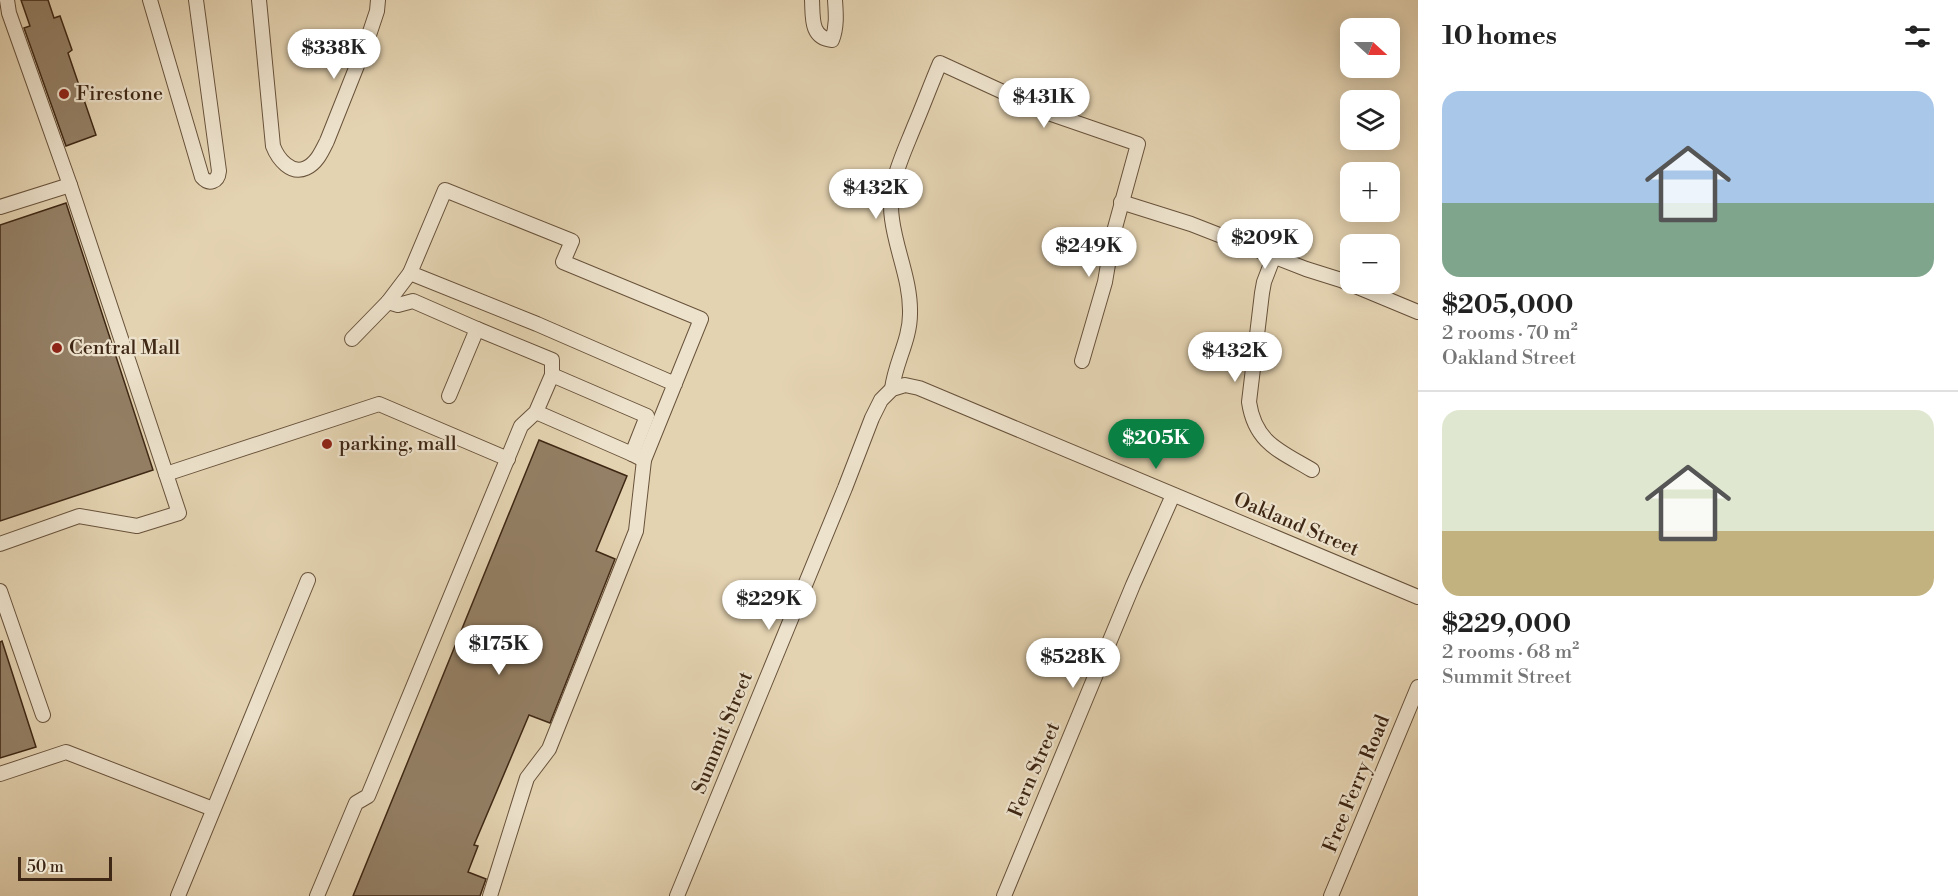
<!DOCTYPE html>
<meta charset="utf-8">
<style>
body{margin:0;font-family:"Libre Bodoni",serif;background:#f2f2f2;color:#222;height:100vh;display:flex;flex-direction:column;font-size:22px;white-space:nowrap}
*{box-sizing:border-box;margin:0}
p{font-size:20px;color:#767676}
.icon{flex:none;width:33px;height:33px;fill:none;stroke:currentColor;stroke-width:2;stroke-linecap:round;stroke-linejoin:round}
.map{position:relative;flex:1;overflow:hidden}
.side{display:flex;flex-direction:column;background:#fff;width:540px}
.side>*{flex:none}
.needle{width:39px;rotate:111deg}
.buttons{position:absolute;left:1340px;top:18px;display:grid;gap:12px}
.buttons a{display:grid;place-items:center;width:60px;height:60px;border-radius:12px;background:#fff;box-shadow:0 3px 15px #0003;font-size:30px}
.scale{position:absolute;left:18px;bottom:15px;width:94px;box-sizing:border-box;padding-left:6px;border:3px solid #3e2714;border-top:0;font-size:16px;line-height:21px;white-space:nowrap;color:#3e2714;-webkit-text-stroke:4px #ede2cc;paint-order:stroke}
.price{position:absolute;translate:-50% -51px;padding:0 14px;border-radius:21px;background:#fff;color:#222;font-size:20px;line-height:39px;filter:drop-shadow(0 2px 3px #0008)}
.price::after{content:'';position:absolute;left:50%;top:36px;width:18px;height:14px;margin-left:-9px;background:inherit;clip-path:polygon(0 0,100% 0,50% 100%)}
.price.current{background:#0b8043;color:#fff}
ul{padding:0;list-style:none}
li{display:grid;align-content:center;gap:12px;height:318px;padding:0 24px}
li+li{border-top:2px solid #e0e0e0}
li span{display:grid;place-items:center;height:186px;border-radius:18px;color:#555}
li>.icon{margin-inline-start:auto}
span .icon{width:108px;height:108px;fill:#fffc;stroke-width:1}
li b{font-size:26px}
h2{display:flex;justify-content:space-between;align-items:center;height:72px;padding:0 24px;font-size:26px}
main{display:flex;flex:1;min-height:0}
.map>svg:first-child{display:block}
.building{fill:#948066;stroke:#3e2714;stroke-width:1.5}
.lines{fill:none;stroke-linecap:round;stroke-linejoin:round}
.minor-casing{stroke:#68523b;stroke-width:16}
.minor{stroke:#ede2cc;stroke-width:14}
.poi-dot{fill:#8f2418;stroke:#ede2cc;stroke-width:2}
.labels{text-anchor:middle;dominant-baseline:central;stroke-width:4.5;stroke-linejoin:round;paint-order:stroke}
.poi-label{font-size:20px;fill:#3e2714;stroke:#ede2cc;text-anchor:start}
.street-label{font-size:20px;fill:#3e2714;stroke:#ede2cc}
</style>
<main>
<div class="map">
<svg width="1418" height="896" viewBox="0 0 1418 896">
<rect width="100%" height="100%" fill="#e4d3b1"/>
<filter id="stains"><feTurbulence type="fractalNoise" baseFrequency=".00333" numOctaves="4"/><feColorMatrix values="0 0 0 0 .2 0 0 0 0 .09 0 0 0 0 .02 0 0 0 .5 -.17"/></filter>
<radialGradient id="worn" r=".72"><stop offset=".6" stop-color="#630" stop-opacity="0"/><stop offset="1" stop-color="#630" stop-opacity=".3"/></radialGradient>
<g class="building">
<polygon points="21,0 48,0 54,18 60,16 72,50 68,53 96,135 66,146 24,28 30,26"/>
<polygon points="66,203 153,470 0,521 0,225"/>
<polygon points="539,440 627,476 596,551 615,559 550,723 529,715 474,845 478,846 468,872 486,879 480,896 353,896"/>
<polygon points="2,641 36,747 0,758 0,642"/>
</g>
<g class="lines">
<g class="minor-casing">
<g id="minor">
<path d="M150,0L202,177C209,185 218,182 219,171L196,0"/>
<path d="M259,0L273,146C278,159 291,175 306,168C317,163 322,151 327,141L368,38L377,11L378,0"/>
<path d="M812,0C813,17 810,38 832,40C837,27 836,14 835,0"/>
<polyline points="1121,202 1191,224 1306,269 1341,280 1418,312"/>
<polyline points="0,207 70,185"/>
<path d="M1274,256L1264,282L1262,293L1249,402C1255,443 1280,451 1312,470"/>
<polyline points="388,302 398,305 413,301 477,329 449,396"/>
<polyline points="477,329 552,360 552,375"/>
<polyline points="352,339 388,302 410,273"/>
<path d="M892,389C895,363 910,340 910,314C911,281 896,251 892,219C887,186 902,157 914,127C923,106 931,84 940,63L1051,114L1138,144L1113,235L1105,282L1082,361"/>
<polyline points="632,454 644,460 701,319 563,262 572,241 445,190 410,273 537,324 675,384"/>
<polyline points="166,474 379,404 508,459"/>
<polyline points="0,544 79,516 137,526 179,513 70,185 9,13 7,0"/>
<polyline points="0,591 43,715"/>
<polyline points="0,774 66,752 213,809"/>
<polyline points="178,896 308,580"/>
<polyline points="317,896 356,803 368,796 521,426 536,412 552,375 647,416 632,454 536,412"/>
<polyline points="490,896 527,778 549,749 636,531 644,460"/>
<polyline points="677,896 845,488 872,418 881,400 892,389 905,385 919,388 1418,597"/>
<polyline points="1004,896 1133,585 1173,495"/>
<polyline points="1331,896 1418,687"/>
</g>
</g>
<use href="#minor" class="minor"/>
</g>
<g class="poi-dot">
<circle cx="64" cy="94" r="6"/>
<circle cx="57" cy="348" r="6"/>
<circle cx="327" cy="444" r="6"/>
</g>
<g class="labels">
<g class="poi-label">
<text x="76" y="94">Firestone</text>
<text x="69" y="348">Central Mall</text>
<text x="339" y="444">parking, mall</text>
</g>
<g class="street-label">
<text transform="translate(1296 525) rotate(23)">Oakland Street</text>
<text transform="translate(723 733) rotate(-68)">Summit Street</text>
<text transform="translate(1035 770) rotate(-67)">Fern Street</text>
<text transform="translate(1357 784) rotate(-68)">Free Ferry Road</text>
</g>
</g>
<rect width="100%" height="100%" filter="url(#stains)"/>
<rect width="100%" height="100%" fill="url(#worn)"/>
</svg>
<div class="buttons">
<a><svg class="needle" viewBox="-14 -14 28 28"><path d="M0-13l5 13h-10z" fill="#e53935"/><path d="M0 13l5-13h-10z" fill="#767676"/></svg></a>
<a><svg class="icon" aria-label="layers" viewBox="0 0 24 24"><path d="M12 4l9 5-9 5-9-5zM3 14l9 5 9-5"/></svg></a>
<a>+</a>
<a>−</a>
</div>
<div class="scale">50 m</div>
<b class="price" style="left:334px;top:80px">$338K</b>
<b class="price" style="left:1044px;top:129px">$431K</b>
<b class="price" style="left:876px;top:220px">$432K</b>
<b class="price" style="left:1265px;top:270px">$209K</b>
<b class="price" style="left:1089px;top:278px">$249K</b>
<b class="price" style="left:1235px;top:383px">$432K</b>
<b class="price current" style="left:1156px;top:470px">$205K</b>
<b class="price" style="left:769px;top:631px">$229K</b>
<b class="price" style="left:499px;top:676px">$175K</b>
<b class="price" style="left:1073px;top:689px">$528K</b>
</div>
<section class="side">
<h2>10 homes<svg class="icon" aria-label="filters" viewBox="0 0 24 24"><path d="M4 7h16M4 17h16"/><circle cx="9" cy="7" r="2"/><circle cx="15" cy="17" r="2"/></svg></h2>
<ul>
<li><span style="background:linear-gradient(#a9c7e8 60%,#7fa58c 0)"><svg class="icon" aria-label="home" viewBox="0 0 24 24"><path d="M3 11l9-7 9 7M6 9v11h12V9"/></svg></span><div><b>$205,000</b><p>2 rooms · 70 m²</p><p>Oakland Street</p></div></li>
<li><span style="background:linear-gradient(#dfe7d0 65%,#c2b280 0)"><svg class="icon" aria-label="home" viewBox="0 0 24 24"><path d="M3 11l9-7 9 7M6 9v11h12V9"/></svg></span><div><b>$229,000</b><p>2 rooms · 68 m²</p><p>Summit Street</p></div></li>
</ul>
</section>
</main>
